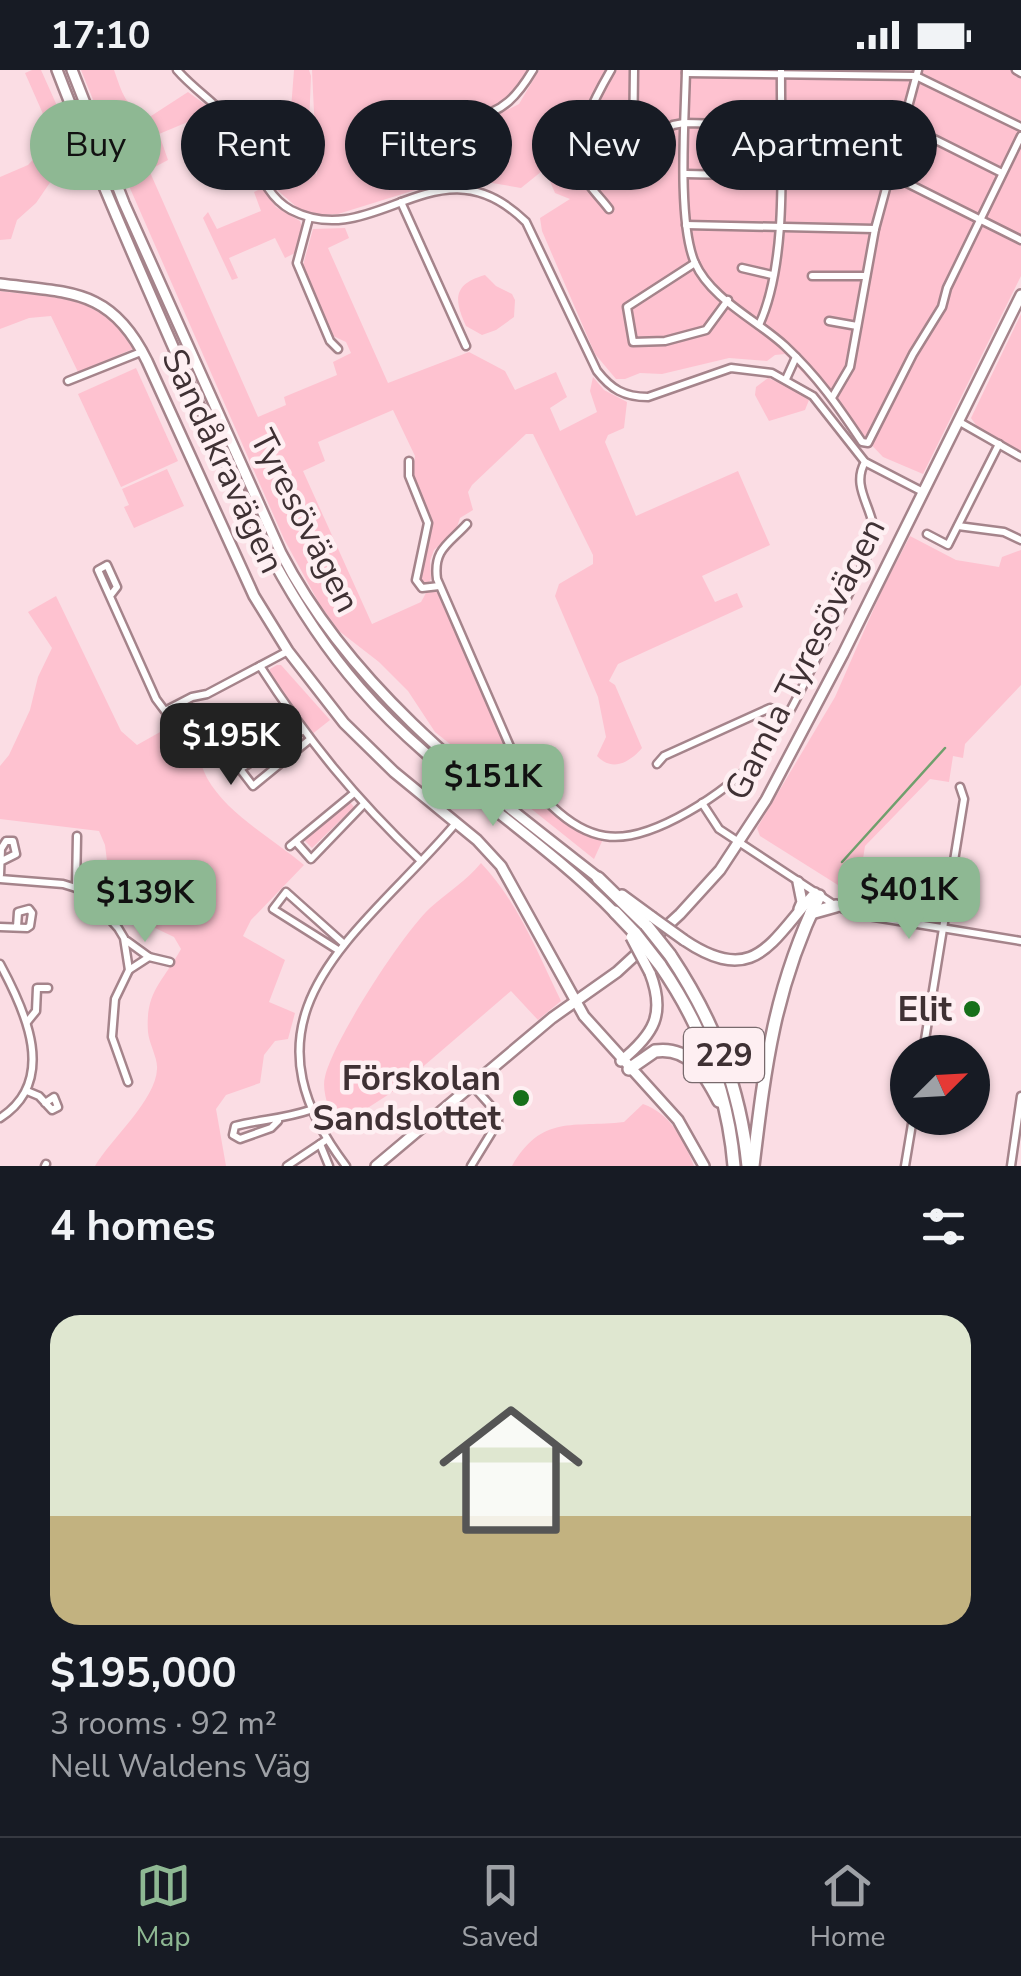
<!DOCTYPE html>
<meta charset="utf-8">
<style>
body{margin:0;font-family:"Nunito Sans",sans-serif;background:#20242c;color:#f1f3f6;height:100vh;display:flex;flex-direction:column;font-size:38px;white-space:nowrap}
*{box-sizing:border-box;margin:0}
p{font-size:32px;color:#9ea1a6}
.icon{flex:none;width:55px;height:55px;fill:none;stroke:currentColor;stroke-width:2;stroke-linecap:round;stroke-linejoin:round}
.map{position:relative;height:1096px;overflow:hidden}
.side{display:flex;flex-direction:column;background:#171b24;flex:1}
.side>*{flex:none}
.top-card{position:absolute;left:30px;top:30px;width:962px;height:90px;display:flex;gap:20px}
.needle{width:65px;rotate:66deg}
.controls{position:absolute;left:890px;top:965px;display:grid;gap:20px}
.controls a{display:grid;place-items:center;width:100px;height:100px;border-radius:50%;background:#171b24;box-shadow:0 2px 8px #0004;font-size:50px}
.price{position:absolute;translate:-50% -85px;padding:0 22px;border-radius:20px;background:#8eb893;color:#111;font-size:32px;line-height:65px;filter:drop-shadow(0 2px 5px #0008)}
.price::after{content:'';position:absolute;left:50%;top:60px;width:30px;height:22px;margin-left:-15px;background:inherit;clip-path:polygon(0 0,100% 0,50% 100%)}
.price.on{background:#222;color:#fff}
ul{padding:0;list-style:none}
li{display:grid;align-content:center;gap:20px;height:530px;padding:0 50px}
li+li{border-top:2px solid #363941}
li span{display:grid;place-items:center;height:310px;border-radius:30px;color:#555}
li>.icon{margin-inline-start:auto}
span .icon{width:180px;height:180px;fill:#fffc;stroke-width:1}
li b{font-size:42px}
h2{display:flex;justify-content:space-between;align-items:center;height:120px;padding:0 50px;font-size:42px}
.pill{padding:0 35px;border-radius:45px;background:#171b24;box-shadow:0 2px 8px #0004;font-size:35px;line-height:90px}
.pill.on{background:#8eb893;color:#111}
.status{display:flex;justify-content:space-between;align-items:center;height:70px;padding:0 50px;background:#171b24;direction:ltr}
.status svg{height:28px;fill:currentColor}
.dock{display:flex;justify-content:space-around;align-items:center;height:140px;border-top:2px solid #363941;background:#171b24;font-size:28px;color:#9ea1a6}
.dock a{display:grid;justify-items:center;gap:5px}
.dock .on{color:#8eb893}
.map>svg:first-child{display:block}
.green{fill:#fec2d0}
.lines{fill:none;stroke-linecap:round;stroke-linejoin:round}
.stream{stroke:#709f6d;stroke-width:2.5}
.street-casing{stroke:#a5848b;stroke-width:11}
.secondary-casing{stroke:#a5848b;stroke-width:14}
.highway-casing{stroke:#a5848b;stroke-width:16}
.street{stroke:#fff;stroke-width:6}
.secondary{stroke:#fff;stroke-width:9}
.highway{stroke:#fff;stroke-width:11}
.secondary-bridge-casing{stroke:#a5848b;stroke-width:14;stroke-linecap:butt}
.highway-bridge-casing{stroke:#a5848b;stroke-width:16;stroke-linecap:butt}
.secondary-bridge{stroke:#fff;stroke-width:9}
.highway-bridge{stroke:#fff;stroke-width:11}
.poi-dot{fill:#166f19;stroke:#feeff2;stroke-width:4}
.labels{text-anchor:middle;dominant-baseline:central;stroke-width:9;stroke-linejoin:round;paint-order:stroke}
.shield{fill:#feeff2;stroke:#786a6d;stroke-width:2.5}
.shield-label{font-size:32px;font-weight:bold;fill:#3f3134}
.street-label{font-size:35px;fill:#3f3134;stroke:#feeff2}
.poi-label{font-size:35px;font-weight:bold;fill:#3f3134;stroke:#feeff2;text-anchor:end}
</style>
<div class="status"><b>17:10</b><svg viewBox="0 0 49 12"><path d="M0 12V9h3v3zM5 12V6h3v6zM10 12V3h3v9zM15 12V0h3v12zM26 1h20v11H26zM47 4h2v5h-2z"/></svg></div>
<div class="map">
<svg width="1021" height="1096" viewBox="0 0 1021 1096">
<rect width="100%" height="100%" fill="#fbdde4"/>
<g class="green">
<polygon points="32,0 41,0 75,76 36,133 17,150 11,169 0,170 0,107 28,95 47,75 47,53 25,3"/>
<path d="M81,0H114C122,22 125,39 151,46L188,22L214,41L159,64L168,90L149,100L258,347L286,335L284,327L337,305L333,292L351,283L346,272L333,266L303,195L313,159L345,158L349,168L328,178L388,313L469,282L505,301L515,320L556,302L567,327L550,338L560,361L597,342L590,321L593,307L604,320L627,332L624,358L608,365L605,372L636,446L738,401L770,475L702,506L715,532L737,523L743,537L618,594L609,611L615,615L642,678C629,693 612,702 597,686L606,667L598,627L555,526L559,514L593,494V485L533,364H526L472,415L468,422L473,440L460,448L456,460L434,480L430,491L431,509L427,515L421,513L419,503L432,453L412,404L415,386L393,340L318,372L325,391L303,401L372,554L421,532L426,523L436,521L439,524L522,706L562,745L604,767L594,789L435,662L408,621L379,592L339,561L320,535L284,469L115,84Z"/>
<polygon points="294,0 309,0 311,6 308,79 317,106 312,0 530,0 507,40 519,34 539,0 1021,0 1021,206 923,404 883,387 785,284 775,285 767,291 729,288 662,304 640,303 625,309 616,309 595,284 542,161 540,148 570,129 555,123 549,109 557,89 521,118 457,107 338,144 315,145 300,140 276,119 246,61 227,38 235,35 291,39"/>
<polygon points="262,118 276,137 300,151 303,161 295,183 285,188 275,168 229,188 238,208 232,210 203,148 208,142 217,159 261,141 254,122"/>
<path d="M485,205L496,216L512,224L515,230L514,247L496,260L482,265L466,256C453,228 454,214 485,205Z"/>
<path d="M0,221C59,229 99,223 133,279L78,302L51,246L29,248L0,259Z"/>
<polygon points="1021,244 1021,382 978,358 971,348"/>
<polygon points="136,298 178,391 121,417 78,324"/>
<polygon points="768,308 796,320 809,330 805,340 769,351 755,325 756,317"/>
<polygon points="167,399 184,436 134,458 124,437 129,435 122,419"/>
<polygon points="910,466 956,490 999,497 1002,487 1021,480 1021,615 965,674 963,688 953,686 949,712 930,709 865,776 857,827 760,766 757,758 835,627 882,520"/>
<path d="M56,526L121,661L137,675L169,657L190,662C196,677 200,694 207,708C227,744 272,768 304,795L251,850L243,866L285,890L269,932L295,943L288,969L275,971L264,985L260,1013L226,1025L216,1039L226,1096H95C110,1070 156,1030 157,999C158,988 149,974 148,962C145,921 163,912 181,879L174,867L151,856L109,807L105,775L99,761L0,749V696L9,685L30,640L38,607L52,578L28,542Z"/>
<polygon points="277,595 281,595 330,650 311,665 269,606 270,599"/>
<polygon points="350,732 354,737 312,778 304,770"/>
<path d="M481,793C518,832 538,884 561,931L538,950L511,921L397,1019L335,1059C331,1044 321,1021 325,1007C333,971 402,864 430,838C448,822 466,811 481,793Z"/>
<path d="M643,1034C671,1044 684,1070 694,1096H512C542,1044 573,1058 624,1052Z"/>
</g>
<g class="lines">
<polyline class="stream" points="842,792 945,678"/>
<g class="street-casing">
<g id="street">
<path d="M177,0C195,21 221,36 237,59C255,85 261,124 291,140C376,184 438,65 526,152L597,301C611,319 624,327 648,327L731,298L772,303L813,326L865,392L923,422"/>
<path d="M686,0C685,47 677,152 695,193C711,229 757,250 785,276C818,307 838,336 862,372L868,373L913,284L942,237L947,218L1021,66"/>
<polyline points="1016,0 1021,3"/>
<polyline points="686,3 916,6 1021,57"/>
<path d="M473,47C503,43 518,25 533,0"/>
<polyline points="633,82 634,0"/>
<polyline points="686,104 899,109 1021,170"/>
<polyline points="590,113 673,55 684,53 912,58 1002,103"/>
<polyline points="401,132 466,276"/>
<path d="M609,139C601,128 585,113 580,100C571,71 597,24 611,0"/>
<polyline points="309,148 297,193 330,271 338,279"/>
<polyline points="686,155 875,159"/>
<polyline points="695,193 627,237 633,272 665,271 706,260 728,230"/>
<polyline points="742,198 772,205"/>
<polyline points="812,206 866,206"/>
<polyline points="829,251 857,256"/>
<path d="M759,255C790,188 780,75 781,0"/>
<polyline points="786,309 796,287"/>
<polyline points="68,311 141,282"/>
<polyline points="833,326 850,297 875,159 918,0"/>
<polyline points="958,351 1021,387"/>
<polyline points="409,391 409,406 428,453 416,510 422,518 439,516"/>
<path d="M467,454C449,474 433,479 437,509L515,688C533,720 567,760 605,766C651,774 729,720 758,688C786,656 804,613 823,575C840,541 858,508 873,472C879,442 849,420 865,392"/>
<polyline points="958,456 1004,462 1021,470"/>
<polyline points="927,464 948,475 999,374"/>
<polyline points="110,526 117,517 107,495 98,500 156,629 165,641 192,627 207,624 288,581"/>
<path d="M260,596C309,672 355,728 420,790"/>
<polyline points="302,661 240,699 253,716 309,670"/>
<polyline points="657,694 664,686 770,638 787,643"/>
<polyline points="702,733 719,759 836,836 856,844 1021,871"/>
<polyline points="296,772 311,789 363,735"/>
<polyline points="290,776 353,724"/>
<polyline points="0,805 1,779 6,771 13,771 16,784 2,791"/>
<polyline points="0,809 63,814 76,818 95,832 118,858 124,868 129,900 115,929 112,967 128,1012"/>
<polyline points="76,818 77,766"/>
<polyline points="0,857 27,858 30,856 32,843 29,839 18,842 17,857"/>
<polyline points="127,871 149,887 170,892"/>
<polyline points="338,880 273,839 286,822 343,873"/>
<path d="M0,894C26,942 58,1011 0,1048"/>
<polyline points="129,900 149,887"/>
<polyline points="27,952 36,941 37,918 48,918"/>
<polyline points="923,982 964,729 960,717"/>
<polyline points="27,1021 39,1026 52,1040 58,1037 54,1027 45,1033"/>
<path d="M278,1051L271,1058L240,1069L233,1065L235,1056C263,1049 283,1049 310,1040"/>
<polyline points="320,1074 329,1096"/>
<polyline points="45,1096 46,1094"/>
<polyline points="287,1096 326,1070"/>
<path d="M346,1096C227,940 363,863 456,753"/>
<polyline points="471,1096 498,1052 498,1044 472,1015"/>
<polyline points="905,1096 913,1048"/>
<polyline points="1011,1096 1021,1026"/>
</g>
</g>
<g class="secondary-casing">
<g id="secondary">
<path d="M57,0C99,109 146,215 193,322C240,426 284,531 360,618C435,705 536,762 616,844"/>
<path d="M72,0L124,133L281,483C353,622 481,716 601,810"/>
<path d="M0,214C72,223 112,219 147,291L254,526L288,581L344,653L394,702L477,770L501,796L584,946L678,1050L704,1096"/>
<polyline points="798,812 802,832 799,839"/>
<polyline points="622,825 652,847"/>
<path d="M684,870C755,918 771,871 815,823"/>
<path d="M621,991C654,964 666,944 650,903"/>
<polyline points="376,1096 552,948 617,902 680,844 720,800 766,730 843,584 1021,225"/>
</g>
</g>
<g class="highway-casing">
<g id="highway">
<polyline points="598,808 647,856"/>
<polyline points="615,842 635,863"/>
<polyline points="811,843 836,836"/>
<path d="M670,885C714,951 740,1017 748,1096"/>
<path d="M660,895C702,956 728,1022 734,1096"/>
<path d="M629,999L655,981C690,976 705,1004 719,1031"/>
<path d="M753,1096C765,996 774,919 819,826"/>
</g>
</g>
<use href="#street" class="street"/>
<use href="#secondary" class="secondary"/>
<use href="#highway" class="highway"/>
<g class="secondary-bridge-casing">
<g id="secondary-bridge">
<polyline points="652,847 684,870"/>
<polyline points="631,867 650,903"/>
</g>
</g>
<g class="highway-bridge-casing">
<g id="highway-bridge">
<polyline points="647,856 670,885"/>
<polyline points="635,863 660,895"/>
</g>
</g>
<use href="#secondary-bridge" class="secondary-bridge"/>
<use href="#highway-bridge" class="highway-bridge"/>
</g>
<g class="poi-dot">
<circle cx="972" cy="939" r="10"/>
<circle cx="521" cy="1028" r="10"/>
</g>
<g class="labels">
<rect class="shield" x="684" y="958" width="80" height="54" rx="8"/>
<g class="shield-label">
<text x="724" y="985">229</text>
</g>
<g class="street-label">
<text transform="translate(223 391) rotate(65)">Sandåkravägen</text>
<text transform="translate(305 451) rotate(63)">Tyresövägen</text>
<text transform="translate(805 589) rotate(-63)">Gamla Tyresövägen</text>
</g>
<g class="poi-label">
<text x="952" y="939">Elit</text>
<text x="501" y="1008">Förskolan<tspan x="501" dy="40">Sandslottet</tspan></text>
</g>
</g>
</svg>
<div class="controls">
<a><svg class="needle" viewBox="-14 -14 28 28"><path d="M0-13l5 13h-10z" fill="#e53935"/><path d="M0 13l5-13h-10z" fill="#9ea1a6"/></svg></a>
</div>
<b class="price on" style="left:231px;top:718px">$195K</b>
<b class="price" style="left:493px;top:759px">$151K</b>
<b class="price" style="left:909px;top:872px">$401K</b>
<b class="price" style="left:145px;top:875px">$139K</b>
<div class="top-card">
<a class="pill on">Buy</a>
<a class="pill">Rent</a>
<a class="pill">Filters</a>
<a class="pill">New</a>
<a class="pill">Apartment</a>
</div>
</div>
<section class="side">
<h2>4 homes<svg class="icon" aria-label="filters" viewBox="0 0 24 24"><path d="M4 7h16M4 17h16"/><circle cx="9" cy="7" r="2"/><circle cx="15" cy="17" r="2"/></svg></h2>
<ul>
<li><span style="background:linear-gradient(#dfe7d0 65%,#c2b280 0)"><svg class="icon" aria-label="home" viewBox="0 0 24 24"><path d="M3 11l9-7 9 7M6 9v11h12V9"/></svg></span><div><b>$195,000</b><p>3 rooms · 92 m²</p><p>Nell Waldens Väg</p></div></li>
</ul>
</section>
<nav class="dock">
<a class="on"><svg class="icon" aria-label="map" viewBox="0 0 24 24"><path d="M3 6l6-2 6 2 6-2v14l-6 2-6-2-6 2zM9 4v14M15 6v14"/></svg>Map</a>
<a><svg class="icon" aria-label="saved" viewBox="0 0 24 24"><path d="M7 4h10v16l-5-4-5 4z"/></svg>Saved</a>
<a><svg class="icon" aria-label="home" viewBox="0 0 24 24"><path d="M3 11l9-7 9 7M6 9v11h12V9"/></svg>Home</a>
</nav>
